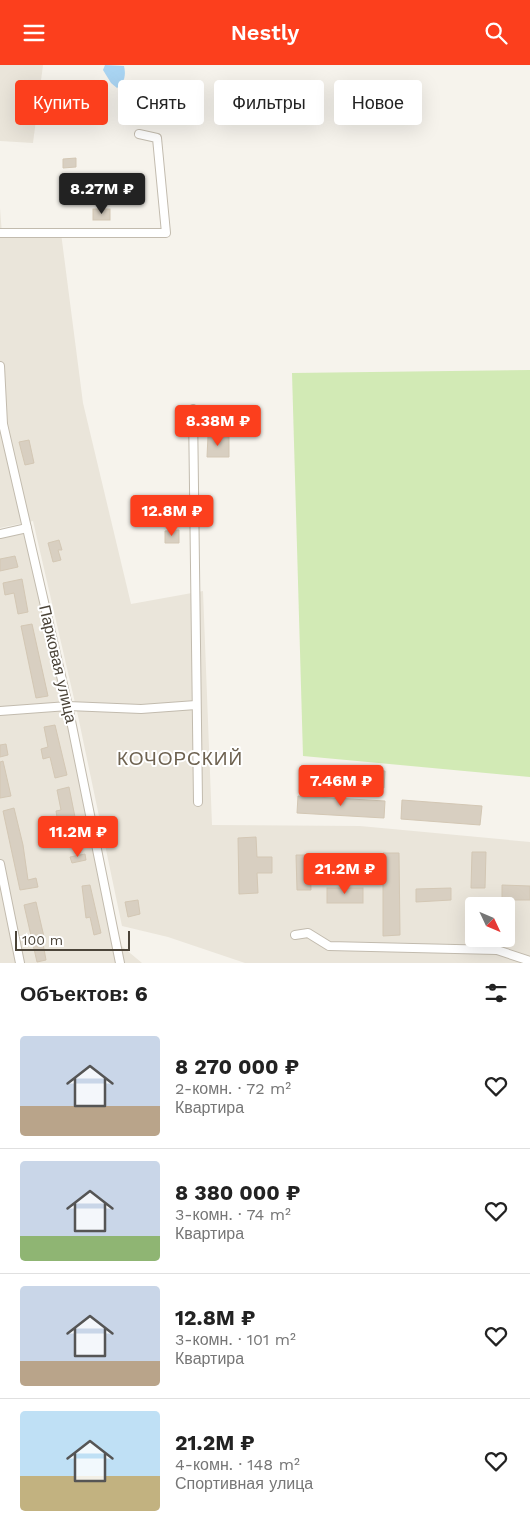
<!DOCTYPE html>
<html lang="ru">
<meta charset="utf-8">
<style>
body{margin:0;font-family:"Work Sans",sans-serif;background:#f6f6f6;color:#222;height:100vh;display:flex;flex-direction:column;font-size:19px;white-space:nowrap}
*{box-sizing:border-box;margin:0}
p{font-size:16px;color:#767676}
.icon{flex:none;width:28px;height:28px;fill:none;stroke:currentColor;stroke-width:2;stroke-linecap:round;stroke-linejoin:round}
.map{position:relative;height:898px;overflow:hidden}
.panel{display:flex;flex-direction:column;background:#fff;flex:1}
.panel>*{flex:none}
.banner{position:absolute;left:15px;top:15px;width:500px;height:45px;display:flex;gap:10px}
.needle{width:32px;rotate:134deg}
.tools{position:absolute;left:465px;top:832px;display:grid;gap:10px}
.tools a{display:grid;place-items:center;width:50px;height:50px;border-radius:5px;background:#fff;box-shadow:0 5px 20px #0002;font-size:25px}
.scale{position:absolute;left:15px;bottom:12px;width:115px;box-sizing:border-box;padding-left:5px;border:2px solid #4b4439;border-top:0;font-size:14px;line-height:18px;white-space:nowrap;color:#4b4439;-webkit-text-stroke:4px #fff;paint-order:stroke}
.price{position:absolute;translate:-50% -42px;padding:0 11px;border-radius:5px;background:#fc3f1d;color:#fff;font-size:16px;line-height:32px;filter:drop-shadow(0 1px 2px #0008)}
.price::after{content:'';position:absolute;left:50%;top:30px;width:15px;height:11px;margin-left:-8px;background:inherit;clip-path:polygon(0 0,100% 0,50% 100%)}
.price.current{background:#222;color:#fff}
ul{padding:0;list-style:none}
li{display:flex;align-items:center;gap:15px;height:125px;padding:0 20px}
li+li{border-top:1px solid #e0e0e0}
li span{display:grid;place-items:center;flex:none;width:140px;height:100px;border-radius:5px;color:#555}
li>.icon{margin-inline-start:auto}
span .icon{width:60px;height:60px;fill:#fffc;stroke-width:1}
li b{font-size:21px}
h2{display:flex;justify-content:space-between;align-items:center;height:60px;padding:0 20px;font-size:21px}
.pill{padding:0 18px;border-radius:5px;background:#fff;box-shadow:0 5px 20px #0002;font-size:18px;line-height:45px}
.pill.current{background:#fc3f1d;color:#fff}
header{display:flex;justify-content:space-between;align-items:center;height:65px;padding:0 20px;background:#fc3f1d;color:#fff;font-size:22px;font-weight:600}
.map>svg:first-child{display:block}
.residential{fill:#eae5da;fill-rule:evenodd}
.green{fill:#d2eab5}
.water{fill:#a9d4f2}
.building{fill:#d8cfc1;stroke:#d3c7b4}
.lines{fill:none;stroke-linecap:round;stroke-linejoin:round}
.minor-casing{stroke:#c2bbae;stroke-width:10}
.minor{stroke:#fff;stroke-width:8}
.labels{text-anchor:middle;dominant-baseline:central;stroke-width:4;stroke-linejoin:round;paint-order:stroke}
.street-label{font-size:16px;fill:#4b4439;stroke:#fff}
.quarter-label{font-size:19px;letter-spacing:1px;fill:#6e6250;stroke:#fff}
</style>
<header><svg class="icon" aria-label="menu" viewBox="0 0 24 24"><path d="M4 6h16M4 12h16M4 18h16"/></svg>Nestly<svg class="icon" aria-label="search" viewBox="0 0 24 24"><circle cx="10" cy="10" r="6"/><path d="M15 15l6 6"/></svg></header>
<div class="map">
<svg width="530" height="898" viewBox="0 0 530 898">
<rect width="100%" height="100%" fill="#f6f3ec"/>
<g class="residential">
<polygon points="0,0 43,0 33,78 0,76"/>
<path d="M0,143L2,170L61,168L83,338L131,539L203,526L212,760L360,761L530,777V898H245L168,872L122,861L78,651L33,456L0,463ZM474,841H506V874H474Z"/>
<polygon points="25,465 69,660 112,873 142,898 0,898 0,471"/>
</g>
<polygon class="green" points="530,305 530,712 303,691 292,308"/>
<path class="water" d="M105,0L124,1C126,10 125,17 117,23L111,18L103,5Z"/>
<g class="building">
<polygon points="76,93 76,102 63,103 63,94"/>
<rect x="93" y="144" width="17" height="11"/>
<polygon points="208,371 229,372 229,392 207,392"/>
<polygon points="29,375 34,398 25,400 19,377"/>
<polygon points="179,465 179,478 165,478 165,466"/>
<polygon points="59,475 62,485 58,485 61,495 53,497 48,478"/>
<polygon points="15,491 18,502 0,506 0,494"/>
<polygon points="22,514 28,547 18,549 14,528 5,530 3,518"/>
<polygon points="32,559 48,631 36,633 21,561"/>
<polygon points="55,660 67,710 55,713 50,692 43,694 41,684 48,682 44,662"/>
<polygon points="6,679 8,690 0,692 0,680"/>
<polygon points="3,696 11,731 0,733 0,697"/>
<polygon points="301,701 385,706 384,723 300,718"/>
<polygon points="69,722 80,777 66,780 61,757 58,758 56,746 61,745 57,725"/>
<polygon points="298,731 385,736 384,753 297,748"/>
<polygon points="402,735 482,741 480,760 401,754"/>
<polygon points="14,743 23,780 28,815 36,813 38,822 20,825 3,746"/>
<polygon points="256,772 257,792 272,792 272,808 257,808 258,828 239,829 238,773"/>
<polygon points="472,787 486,787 485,823 471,823"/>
<polygon points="383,788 399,788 400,870 383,871"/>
<polygon points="85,789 86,795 72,798 70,792"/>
<polygon points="296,790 310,790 311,825 297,825"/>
<polygon points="90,820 101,868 94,870 90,852 86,853 82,821"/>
<polygon points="502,820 530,821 530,835 502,835"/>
<rect x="327" y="823" width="36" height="15"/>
<polygon points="451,823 451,835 416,837 416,824"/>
<polygon points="138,835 140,849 128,852 125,837"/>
<polygon points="36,837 44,872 42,873 46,895 37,897 24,840"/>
</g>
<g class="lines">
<g class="minor-casing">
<g id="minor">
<polyline points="0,168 166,168 157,73 139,69"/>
<polyline points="0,301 3,359 68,641 120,898"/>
<polyline points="193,344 198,737"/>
<polyline points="0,469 27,463"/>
<polyline points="0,646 68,641 141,644 196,640"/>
<polyline points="0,799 20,898"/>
<polyline points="295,870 308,868 329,881 497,885 530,896"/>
</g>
</g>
<use href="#minor" class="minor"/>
</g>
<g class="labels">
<g class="street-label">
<text transform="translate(58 599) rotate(77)">Парковая улица</text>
</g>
<g class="quarter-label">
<text x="180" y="693">КОЧОРСКИЙ</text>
</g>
</g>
</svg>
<div class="tools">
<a><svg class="needle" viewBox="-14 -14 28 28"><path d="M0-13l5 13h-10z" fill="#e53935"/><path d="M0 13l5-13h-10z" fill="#767676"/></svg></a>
</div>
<div class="scale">100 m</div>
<b class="price current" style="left:102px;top:150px">8.27M ₽</b>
<b class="price" style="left:218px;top:382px">8.38M ₽</b>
<b class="price" style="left:172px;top:472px">12.8M ₽</b>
<b class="price" style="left:341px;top:742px">7.46M ₽</b>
<b class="price" style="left:78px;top:793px">11.2M ₽</b>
<b class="price" style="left:345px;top:830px">21.2M ₽</b>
<div class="banner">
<a class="pill current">Купить</a>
<a class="pill">Снять</a>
<a class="pill">Фильтры</a>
<a class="pill">Новое</a>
</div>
</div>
<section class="panel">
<h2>Объектов: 6<svg class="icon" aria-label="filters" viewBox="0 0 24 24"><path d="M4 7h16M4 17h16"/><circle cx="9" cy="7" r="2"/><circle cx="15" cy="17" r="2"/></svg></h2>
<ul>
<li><span style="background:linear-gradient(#c9d6e8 70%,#b9a48a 0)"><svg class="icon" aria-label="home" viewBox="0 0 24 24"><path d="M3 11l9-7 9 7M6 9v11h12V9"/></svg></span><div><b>8 270 000 ₽</b><p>2-комн. · 72 m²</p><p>Квартира</p></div><svg class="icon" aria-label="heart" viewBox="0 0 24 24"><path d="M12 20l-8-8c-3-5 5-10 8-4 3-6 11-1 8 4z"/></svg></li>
<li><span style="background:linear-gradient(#c9d6e8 75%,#8fb573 0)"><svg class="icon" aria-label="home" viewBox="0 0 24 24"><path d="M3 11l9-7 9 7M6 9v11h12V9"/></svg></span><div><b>8 380 000 ₽</b><p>3-комн. · 74 m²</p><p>Квартира</p></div><svg class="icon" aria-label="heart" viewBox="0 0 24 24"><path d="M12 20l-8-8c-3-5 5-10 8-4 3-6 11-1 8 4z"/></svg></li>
<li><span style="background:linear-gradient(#c9d6e8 75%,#b9a48a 0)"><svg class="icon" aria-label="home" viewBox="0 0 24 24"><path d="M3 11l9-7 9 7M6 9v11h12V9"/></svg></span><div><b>12.8M ₽</b><p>3-комн. · 101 m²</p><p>Квартира</p></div><svg class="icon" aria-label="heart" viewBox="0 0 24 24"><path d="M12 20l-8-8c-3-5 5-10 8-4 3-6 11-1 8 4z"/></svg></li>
<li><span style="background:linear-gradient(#bfe0f5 65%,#c2b280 0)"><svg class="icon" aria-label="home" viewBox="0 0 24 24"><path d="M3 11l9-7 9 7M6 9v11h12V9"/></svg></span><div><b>21.2M ₽</b><p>4-комн. · 148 m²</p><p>Спортивная улица</p></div><svg class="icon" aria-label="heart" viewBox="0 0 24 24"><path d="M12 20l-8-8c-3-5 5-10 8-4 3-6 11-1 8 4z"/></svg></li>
</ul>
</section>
